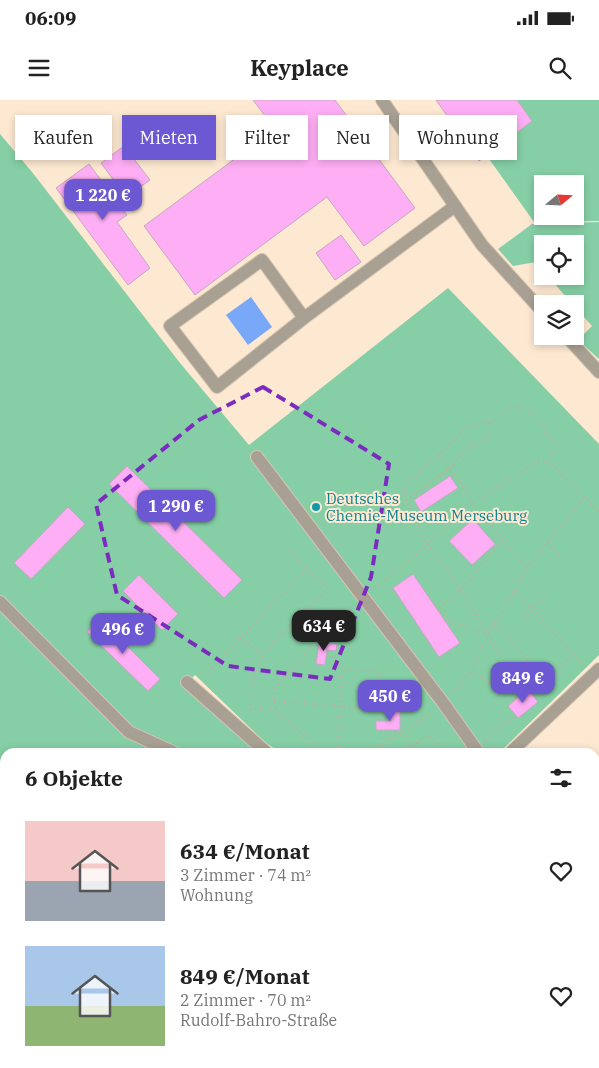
<!DOCTYPE html>
<html lang="de">
<meta charset="utf-8">
<style>
body{margin:0;font-family:"IBM Plex Serif",serif;background:#f6f6f6;color:#222;height:100vh;display:flex;flex-direction:column;font-size:19px;white-space:nowrap}
*{box-sizing:border-box;margin:0}
p{font-size:16px;color:#767676}
.icon{flex:none;width:28px;height:28px;fill:none;stroke:currentColor;stroke-width:2;stroke-linecap:round;stroke-linejoin:round}
.map{position:relative;flex:1;overflow:hidden}
.drawer{position:absolute;left:0px;top:648px;width:600px;height:321px;display:flex;flex-direction:column;background:#fff;border-radius:15px 15px 0 0;box-shadow:0 2px 8px #0003}
.drawer>*{flex:none}
.guide{position:absolute;left:15px;top:15px;width:570px;height:45px;display:flex;gap:10px}
.needle{width:32px;rotate:71deg}
.buttons{position:absolute;left:534px;top:75px;display:grid;gap:10px}
.buttons a{display:grid;place-items:center;width:50px;height:50px;border-radius:0px;background:#fff;box-shadow:0 2px 8px #0003;font-size:25px}
.price{position:absolute;translate:-50% -42px;padding:0 11px;border-radius:10px;background:#6b58d2;color:#fff;font-size:16px;line-height:32px;filter:drop-shadow(0 1px 2px #0008)}
.price::after{content:'';position:absolute;left:50%;top:30px;width:15px;height:11px;margin-left:-8px;background:inherit;clip-path:polygon(0 0,100% 0,50% 100%)}
.price.active{background:#222;color:#fff}
ul{padding:0;list-style:none}
li{display:flex;align-items:center;gap:15px;height:125px;padding:0 25px}
li span{display:grid;place-items:center;flex:none;width:140px;height:100px;border-radius:0px;color:#555}
li>.icon{margin-inline-start:auto}
span .icon{width:60px;height:60px;fill:#fffc;stroke-width:1}
li b{font-size:21px}
h2{display:flex;justify-content:space-between;align-items:center;height:60px;padding:0 25px;font-size:21px}
.pill{padding:0 18px;border-radius:0px;background:#fff;box-shadow:0 2px 8px #0003;font-size:18px;line-height:45px}
.pill.active{background:#6b58d2;color:#fff}
.status{display:flex;justify-content:space-between;align-items:center;height:35px;padding:0 25px;background:#fff;direction:ltr}
.status svg{height:14px;fill:currentColor}
header{display:flex;justify-content:space-between;align-items:center;height:65px;padding:0 25px;background:#fff;font-size:22px;font-weight:800}
.map>svg:first-child{display:block}
.green{fill:#86cfa6;fill-rule:evenodd}
.water{fill:#78a8f7}
.lines{fill:none;stroke-linecap:round;stroke-linejoin:round}
.stream{stroke:#78a8f7;stroke-width:5}
.building{fill:#feaef4;stroke:#c5a8c0}
.minor-casing{stroke:#d8c5b0;stroke-width:14}
.path{stroke:#bfae9a;stroke-width:3;stroke-dasharray:1 4;stroke-linecap:butt}
.minor{stroke:#a8a092;stroke-width:12}
.marked{fill:none;stroke:#7b2cbf;stroke-width:4;stroke-dasharray:10 6;stroke-linejoin:round}
.culture-dot{fill:#0f9aa8;stroke:#fde8d1;stroke-width:2}
.labels{text-anchor:middle;dominant-baseline:central;stroke-width:4;stroke-linejoin:round;paint-order:stroke}
.culture-label{font-size:15px;fill:#0d838f;stroke:#fde8d1;text-anchor:start}
</style>
<div class="status"><b>06:09</b><svg viewBox="0 0 49 12"><path d="M0 12V9h3v3zM5 12V6h3v6zM10 12V3h3v9zM15 12V0h3v12zM26 1h20v11H26zM47 4h2v5h-2z"/></svg></div>
<header><svg class="icon" aria-label="menu" viewBox="0 0 24 24"><path d="M4 6h16M4 12h16M4 18h16"/></svg>Keyplace<svg class="icon" aria-label="search" viewBox="0 0 24 24"><circle cx="10" cy="10" r="6"/><path d="M15 15l6 6"/></svg></header>
<div class="map">
<svg width="599" height="968" viewBox="0 0 599 968">
<rect width="100%" height="100%" fill="#fde8d1"/>
<g class="green">
<path d="M447,0H599V121L534,122ZM542,84H575V116H542Z"/>
<polygon points="0,34 32,72 180,263 249,345 448,188 599,344 599,555 500,652 280,652 266,643 195,575 184,586 257,652 5,652 5,964 507,964 509,968 0,968"/>
<polygon points="599,122 599,259 578,240 592,226 575,207 575,204 572,204 548,176 575,176 575,144 542,144 542,169 536,162 513,166 498,149 532,124"/>
</g>
<polygon class="water" points="251,197 272,227 248,245 226,215"/>
<g class="lines">
<g class="stream">
<polyline points="0,907 5,909"/>
<polyline points="127,964 136,968"/>
</g>
</g>
<g class="building">
<polygon points="253,0 335,0 415,108 364,146 327,97 195,195 144,126 275,29"/>
<polygon points="436,0 517,0 532,21 479,61"/>
<polygon points="124,46 150,80 126,97 101,63"/>
<polygon points="89,64 127,115 117,122 150,168 128,185 56,88"/>
<polygon points="341,135 361,162 335,180 316,153"/>
<polygon points="127,366 242,480 224,498 109,384"/>
<polygon points="450,376 458,388 421,412 414,400"/>
<polygon points="68,407 85,424 31,479 14,463"/>
<polygon points="473,419 495,444 472,465 449,441"/>
<polygon points="413,474 460,543 439,557 393,488"/>
<polygon points="139,475 178,514 162,530 123,491"/>
<polygon points="100,519 160,579 148,591 87,532"/>
<polygon points="319,542 337,544 336,551 327,550 325,565 316,564"/>
<polygon points="528,589 538,602 518,618 508,606"/>
<polygon points="391,609 400,609 400,630 376,630 376,621 391,621"/>
</g>
<g class="lines">
<g class="minor-casing">
<g id="minor">
<polyline points="382,0 482,145 542,211"/>
<polyline points="304,218 262,160 170,226 217,287 304,218 455,106"/>
<polyline points="566,236 599,272"/>
<polyline points="257,357 444,604 478,652"/>
<polyline points="0,502 129,632 173,652"/>
<polyline points="187,582 266,652"/>
<polyline points="511,652 599,569"/>
<polyline points="595,857 599,853"/>
<polyline points="521,964 523,968"/>
</g>
</g>
<g class="path">
<polyline points="489,323 512,306 535,313 555,345 550,362"/>
<polyline points="438,355 463,386 472,403 527,468"/>
<polyline points="406,401 417,393 436,377 451,369 462,353 467,349 486,340 490,334 491,324 487,321 468,327 404,387 403,394 427,444 461,490 488,535"/>
<polyline points="548,443 559,456"/>
<polyline points="373,489 407,463 472,403 538,361 550,362 599,412"/>
<polyline points="515,491 584,566"/>
<polyline points="296,519 316,540"/>
<polyline points="524,519 532,508 545,494"/>
<polyline points="494,522 543,577"/>
<polyline points="240,538 264,556"/>
<polyline points="499,553 488,535 448,521 439,509 461,490 502,439"/>
<polyline points="333,556 342,570 379,571 377,609"/>
<polyline points="208,572 307,468"/>
<polyline points="471,572 508,592 517,593 556,571 572,554"/>
<polyline points="453,593 471,572 488,535 527,468 585,397"/>
<polyline points="514,593 516,600"/>
<polyline points="274,601 377,609 384,615"/>
<path d="M276,608L251,610C245,557 293,522 328,490L286,446"/>
<polyline points="401,633 412,647"/>
<polyline points="485,640 515,615"/>
<polyline points="323,652 277,613 274,601 275,588 316,540 353,506"/>
<polyline points="338,652 342,570"/>
<polyline points="369,652 433,613"/>
<polyline points="404,652 422,639 431,637 438,644"/>
<polyline points="0,751 5,755"/>
<polyline points="323,964 329,968"/>
<polyline points="389,968 390,964"/>
</g>
<use href="#minor" class="minor"/>
</g>
<path class="marked" d="M263,287L389,364L371,477L330,579L228,566L117,495L96,404L199,320Z"/>
<circle class="culture-dot" cx="316" cy="407" r="5"/>
<g class="labels">
<g class="culture-label">
<text x="326" y="398">Deutsches<tspan x="326" dy="17">Chemie-Museum Merseburg</tspan></text>
</g>
</g>
</svg>
<div class="buttons">
<a><svg class="needle" viewBox="-14 -14 28 28"><path d="M0-13l5 13h-10z" fill="#e53935"/><path d="M0 13l5-13h-10z" fill="#767676"/></svg></a>
<a><svg class="icon" aria-label="locate" viewBox="0 0 24 24"><circle cx="12" cy="12" r="6"/><path d="M12 2v4M12 18v4M2 12h4M18 12h4"/></svg></a>
<a><svg class="icon" aria-label="layers" viewBox="0 0 24 24"><path d="M12 4l9 5-9 5-9-5zM3 14l9 5 9-5"/></svg></a>
</div>
<b class="price" style="left:103px;top:121px">1 220 €</b>
<b class="price" style="left:176px;top:432px">1 290 €</b>
<b class="price active" style="left:324px;top:552px">634 €</b>
<b class="price" style="left:123px;top:555px">496 €</b>
<b class="price" style="left:523px;top:604px">849 €</b>
<b class="price" style="left:390px;top:622px">450 €</b>
<div class="guide">
<a class="pill">Kaufen</a>
<a class="pill active">Mieten</a>
<a class="pill">Filter</a>
<a class="pill">Neu</a>
<a class="pill">Wohnung</a>
</div>
<section class="drawer">
<h2>6 Objekte<svg class="icon" aria-label="filters" viewBox="0 0 24 24"><path d="M4 7h16M4 17h16"/><circle cx="9" cy="7" r="2"/><circle cx="15" cy="17" r="2"/></svg></h2>
<ul>
<li><span style="background:linear-gradient(#f6c9c9 60%,#9aa5b1 0)"><svg class="icon" aria-label="home" viewBox="0 0 24 24"><path d="M3 11l9-7 9 7M6 9v11h12V9"/></svg></span><div><b>634 €/Monat</b><p>3 Zimmer · 74 m²</p><p>Wohnung</p></div><svg class="icon" aria-label="heart" viewBox="0 0 24 24"><path d="M12 20l-8-8c-3-5 5-10 8-4 3-6 11-1 8 4z"/></svg></li>
<li><span style="background:linear-gradient(#a9c7e8 60%,#8fb573 0)"><svg class="icon" aria-label="home" viewBox="0 0 24 24"><path d="M3 11l9-7 9 7M6 9v11h12V9"/></svg></span><div><b>849 €/Monat</b><p>2 Zimmer · 70 m²</p><p>Rudolf-Bahro-Straße</p></div><svg class="icon" aria-label="heart" viewBox="0 0 24 24"><path d="M12 20l-8-8c-3-5 5-10 8-4 3-6 11-1 8 4z"/></svg></li>
</ul>
</section>
</div>
